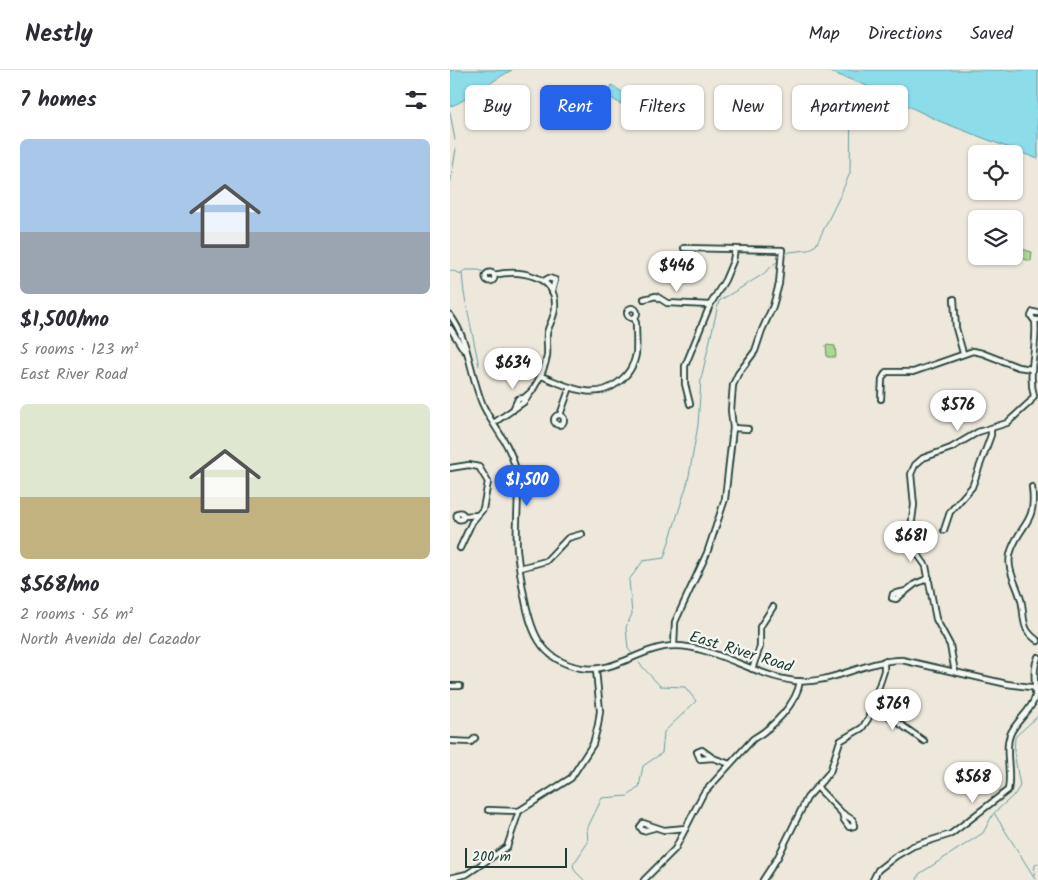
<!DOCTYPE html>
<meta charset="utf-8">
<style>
body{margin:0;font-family:Kalam,sans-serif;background:#f7f7f7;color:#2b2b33;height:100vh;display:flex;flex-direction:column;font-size:19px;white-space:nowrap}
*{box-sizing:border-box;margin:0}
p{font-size:16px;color:#7c7c81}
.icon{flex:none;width:28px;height:28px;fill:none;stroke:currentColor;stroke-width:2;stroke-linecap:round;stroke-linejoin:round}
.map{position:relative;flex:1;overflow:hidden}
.details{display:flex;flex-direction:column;background:#fff;width:450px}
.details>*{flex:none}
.banner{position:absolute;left:15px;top:15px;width:475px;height:45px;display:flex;gap:10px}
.tools{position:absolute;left:518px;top:75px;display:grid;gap:10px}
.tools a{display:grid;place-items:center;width:55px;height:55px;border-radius:8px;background:#fff;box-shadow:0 1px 4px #0004;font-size:25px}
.scale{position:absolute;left:15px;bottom:12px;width:102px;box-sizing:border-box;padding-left:5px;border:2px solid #1f3d34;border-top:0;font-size:14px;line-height:18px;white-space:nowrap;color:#1f3d34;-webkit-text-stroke:4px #f6f6f2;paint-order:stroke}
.price{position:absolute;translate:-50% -42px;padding:0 11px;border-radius:18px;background:#fff;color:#222;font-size:16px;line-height:32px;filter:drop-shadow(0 1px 2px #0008)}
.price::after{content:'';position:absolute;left:50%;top:30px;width:15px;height:11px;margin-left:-8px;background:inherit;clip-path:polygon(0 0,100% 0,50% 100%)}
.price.active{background:#2563eb;color:#fff}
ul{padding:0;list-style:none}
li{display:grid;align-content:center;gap:10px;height:265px;padding:0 20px}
li span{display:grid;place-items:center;height:155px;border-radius:8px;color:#555}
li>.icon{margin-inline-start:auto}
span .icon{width:90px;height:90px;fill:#fffc;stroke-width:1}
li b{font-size:21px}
h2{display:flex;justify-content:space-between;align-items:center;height:60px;padding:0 20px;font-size:21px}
.pill{padding:0 18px;border-radius:8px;background:#fff;box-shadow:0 1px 4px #0004;font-size:18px;line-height:45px}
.pill.active{background:#2563eb;color:#fff}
header{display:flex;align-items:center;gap:30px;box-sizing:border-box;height:70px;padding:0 25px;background:#fff;border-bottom:1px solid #e1e1e2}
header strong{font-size:24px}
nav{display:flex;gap:28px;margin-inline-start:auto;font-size:18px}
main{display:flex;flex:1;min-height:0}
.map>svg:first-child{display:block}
.green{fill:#add795;stroke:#668a64}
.water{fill:#8cdce9;stroke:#609ca1}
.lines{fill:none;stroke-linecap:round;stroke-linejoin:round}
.stream{stroke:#609ca1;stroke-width:1}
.minor-casing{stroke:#1f3d34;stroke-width:8}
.minor{stroke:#f6f6f2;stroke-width:4.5}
.labels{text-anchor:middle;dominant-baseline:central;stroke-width:4.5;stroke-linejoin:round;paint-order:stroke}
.street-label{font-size:16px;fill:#1f3d34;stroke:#f6f6f2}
</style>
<header>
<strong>Nestly</strong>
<nav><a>Map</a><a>Directions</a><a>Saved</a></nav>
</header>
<main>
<section class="details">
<h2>7 homes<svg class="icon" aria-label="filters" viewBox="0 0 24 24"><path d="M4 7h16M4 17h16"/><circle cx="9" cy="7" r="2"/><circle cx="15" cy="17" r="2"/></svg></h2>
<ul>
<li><span style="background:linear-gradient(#a9c7e8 60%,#9aa5b1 0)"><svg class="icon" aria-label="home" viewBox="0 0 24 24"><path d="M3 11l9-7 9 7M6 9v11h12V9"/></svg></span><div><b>$1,500/mo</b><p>5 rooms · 123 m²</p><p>East River Road</p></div></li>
<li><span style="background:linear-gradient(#dfe7d0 60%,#c2b280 0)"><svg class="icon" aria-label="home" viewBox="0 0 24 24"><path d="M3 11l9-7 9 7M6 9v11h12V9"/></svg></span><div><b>$568/mo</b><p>2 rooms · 56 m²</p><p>North Avenida del Cazador</p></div></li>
</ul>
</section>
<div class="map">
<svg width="588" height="810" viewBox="0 0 588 810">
<rect width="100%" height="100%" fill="#eee8dc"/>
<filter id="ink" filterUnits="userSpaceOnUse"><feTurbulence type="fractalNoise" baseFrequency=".02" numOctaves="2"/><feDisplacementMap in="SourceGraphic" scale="10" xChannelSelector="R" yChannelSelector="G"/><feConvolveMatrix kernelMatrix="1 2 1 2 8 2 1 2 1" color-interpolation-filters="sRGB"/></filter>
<g filter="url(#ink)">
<g class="green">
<polygon points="565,177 582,182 581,191 564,186"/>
<polygon points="376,275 385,276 386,287 377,287"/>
</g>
<g class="water">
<path d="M0,0H62C48,7 10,35 0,36Z"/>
<polygon points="375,0 588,0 588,89 489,51 415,15"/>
<polygon points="162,15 176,25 170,34 156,24"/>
</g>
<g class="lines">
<g class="stream">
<polyline points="0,42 5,70"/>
<polyline points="0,116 6,79"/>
<polyline points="333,187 339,182 358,180 366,175 390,126 400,103 401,37"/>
<polyline points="0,200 12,204 14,223 29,296"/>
<polyline points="11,203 15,200 29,200 36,203"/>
<polyline points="182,583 178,579 176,557 182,544 179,510 193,491 214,488 238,411 248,355 251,309 269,231 312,205 330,189"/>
<polyline points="584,805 585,795 588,793"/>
<polyline points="134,810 125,801 123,795 138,772 137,759 152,728 178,726 189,717 193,696 212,683 214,662 246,631 235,617 210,616 189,593"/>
<polyline points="467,810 469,804 533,763 543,744"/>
<polyline points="586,810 544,743 565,724 570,716 564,682 565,667 588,646"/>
</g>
<g class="minor-casing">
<g id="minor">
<polyline points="50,30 51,43 64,42"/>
<circle cx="40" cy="207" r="4.5"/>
<path d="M44,205C69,199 107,205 105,237C105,247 99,254 97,263C96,270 98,278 97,286C95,299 89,310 82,321"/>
<polyline points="94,211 99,208 105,210 102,221"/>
<polyline points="194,229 206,226 217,233 260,235"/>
<polyline points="504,229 506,258 513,283"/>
<circle cx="182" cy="243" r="5"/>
<polyline points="588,243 583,242 581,246 584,250 588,250"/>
<path d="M0,245C19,270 20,304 32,333C42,356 58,370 65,396C71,424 65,452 67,479C68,493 71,507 73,520C80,558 88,590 131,598C165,604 192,576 225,576C264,576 305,606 345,611C381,615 415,590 452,590L557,614L588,618"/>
<polyline points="0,258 14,280"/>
<path d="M91,306C105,311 120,319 135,321C159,325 182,307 186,284C187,274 186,263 186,253L184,248"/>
<polyline points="431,329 432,309 436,302 463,302 523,281 532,283 568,297 582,299"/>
<polyline points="240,334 235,314 235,296 260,235 275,210 283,191 285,179"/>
<circle cx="109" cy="350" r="5"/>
<polyline points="110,345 120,317"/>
<polyline points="45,352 74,332 82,321 74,328 68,329 63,340"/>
<polyline points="283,358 298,359"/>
<polyline points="0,398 19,395 29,397 38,412 33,439 22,452 10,478"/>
<path d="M582,417C587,454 571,452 561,481C555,498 567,514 571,530C574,540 572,551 577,560C580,565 584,568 588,571"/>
<circle cx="10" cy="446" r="3.5"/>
<polyline points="14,446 28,445"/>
<polyline points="494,460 500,442 522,417 541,365 541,359"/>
<polyline points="70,498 96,491 118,468 132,464"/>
<polyline points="456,521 443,524 442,528 446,529 465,514 479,508"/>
<polyline points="224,576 225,552 257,483 275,429 283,358 281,340 283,315 288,304 305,281 312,260 323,236 329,214 332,180 234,178"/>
<polyline points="302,599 310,577 310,557 323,537"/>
<path d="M505,602L500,575L486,549L476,496L459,472L464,435L461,404L465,395L473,388L501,378L528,362L557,353L580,332L584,326C577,301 588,276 585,251"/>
<polyline points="0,616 10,616"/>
<polyline points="423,635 474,671"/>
<polyline points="0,671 21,672 25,668"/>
<polyline points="263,688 252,680 247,682 250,689 263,688 280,694"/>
<polyline points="367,717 392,743 403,750 404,756 399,757 394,750 392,743"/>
<polyline points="38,740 69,741"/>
<polyline points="204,758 193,761 190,757 193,753 214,760 236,758"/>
<polyline points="0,808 17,804 57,777 69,741 121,708 143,674 148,655 150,641 146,600"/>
<path d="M194,810L225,779L253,724L303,669C322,658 347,634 350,611"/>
<polyline points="313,810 328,787 357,728 380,702 390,671 412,658 418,649 434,601 434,591"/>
<path d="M423,810L428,800L446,786L463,776L501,764L558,720C562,702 554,680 560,665C565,651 583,640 585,626C586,612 582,600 588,587"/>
</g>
</g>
<use href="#minor" class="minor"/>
</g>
</g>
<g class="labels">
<g class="street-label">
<text transform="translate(291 582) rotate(17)">East River Road</text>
</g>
</g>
</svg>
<div class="tools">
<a><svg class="icon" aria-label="locate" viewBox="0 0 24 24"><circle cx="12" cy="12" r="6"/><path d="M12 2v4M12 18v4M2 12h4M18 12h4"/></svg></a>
<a><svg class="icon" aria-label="layers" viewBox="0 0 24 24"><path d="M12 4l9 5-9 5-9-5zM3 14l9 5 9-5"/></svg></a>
</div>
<div class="scale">200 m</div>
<b class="price" style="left:227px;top:223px">$446</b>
<b class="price" style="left:63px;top:320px">$634</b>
<b class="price" style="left:508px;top:362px">$576</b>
<b class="price active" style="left:77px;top:437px">$1,500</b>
<b class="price" style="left:461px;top:493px">$681</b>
<b class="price" style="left:443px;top:661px">$769</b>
<b class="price" style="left:523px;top:734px">$568</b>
<div class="banner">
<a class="pill">Buy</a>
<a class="pill active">Rent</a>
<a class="pill">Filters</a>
<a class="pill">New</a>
<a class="pill">Apartment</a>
</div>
</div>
</main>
